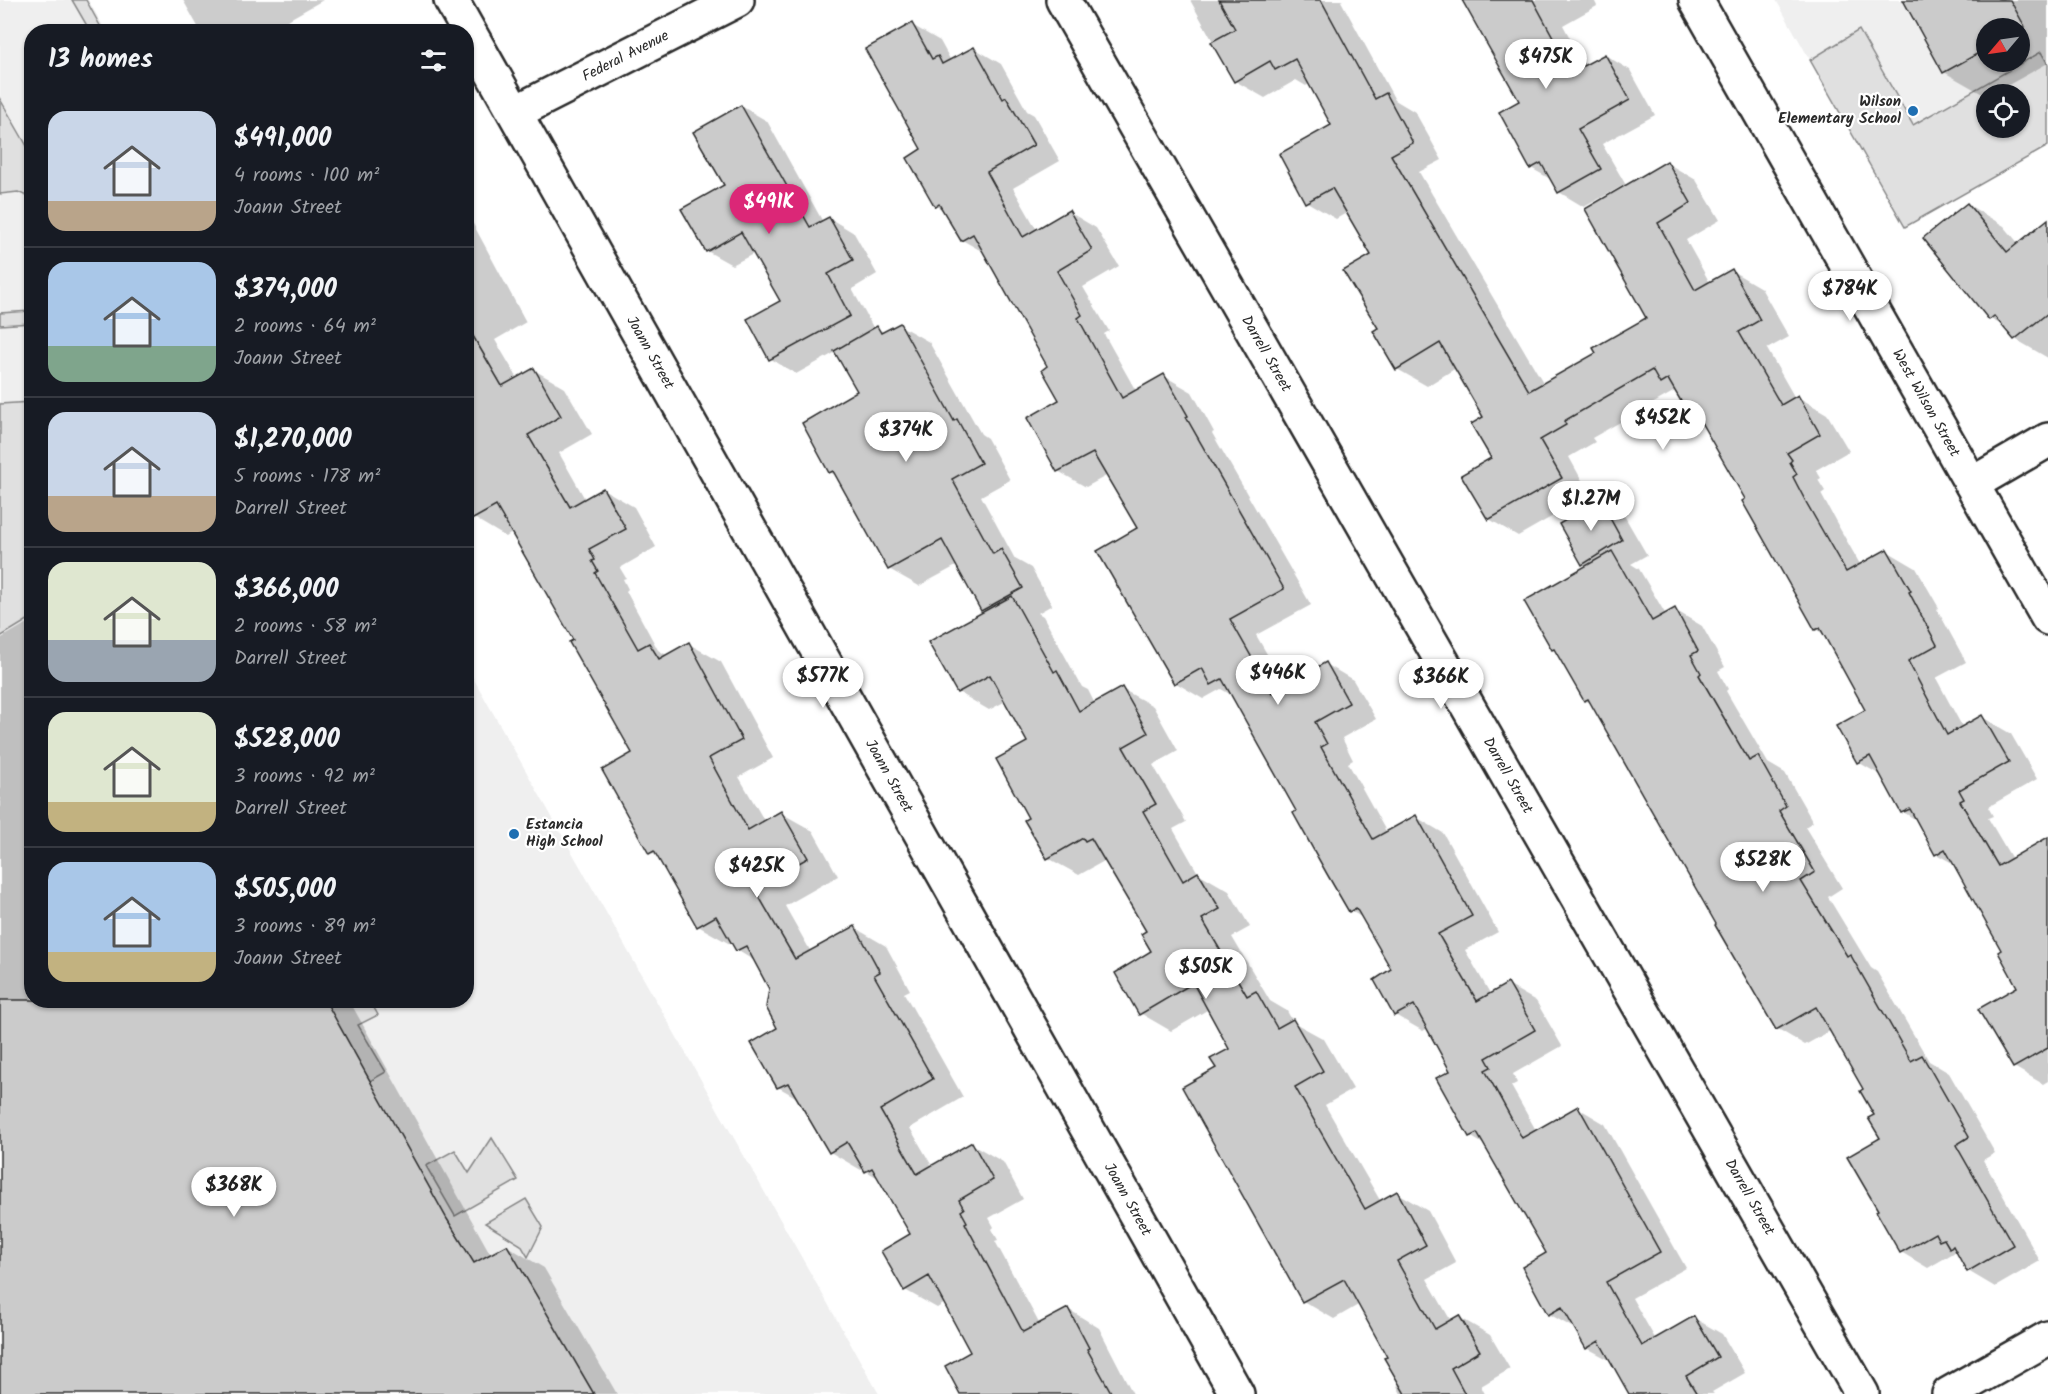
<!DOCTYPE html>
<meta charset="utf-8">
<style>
body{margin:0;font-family:Kalam,sans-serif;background:#242831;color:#f1f3f6;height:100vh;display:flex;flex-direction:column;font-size:22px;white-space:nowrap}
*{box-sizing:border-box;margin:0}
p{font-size:20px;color:#9ea1a6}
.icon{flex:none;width:33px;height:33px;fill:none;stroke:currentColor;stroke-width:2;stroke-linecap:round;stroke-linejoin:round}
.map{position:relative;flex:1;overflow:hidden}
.side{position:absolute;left:24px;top:24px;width:450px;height:984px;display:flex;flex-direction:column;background:#171b24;border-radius:24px;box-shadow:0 2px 4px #0004}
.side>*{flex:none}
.needle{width:39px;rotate:241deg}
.buttons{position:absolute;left:1976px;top:18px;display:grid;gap:12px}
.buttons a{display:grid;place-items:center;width:54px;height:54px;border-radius:50%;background:#171b24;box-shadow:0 2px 4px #0004;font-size:30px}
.price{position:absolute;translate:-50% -51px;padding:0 14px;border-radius:21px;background:#fff;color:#222;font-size:20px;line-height:39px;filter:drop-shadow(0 2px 3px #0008)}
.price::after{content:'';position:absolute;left:50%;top:36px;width:18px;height:14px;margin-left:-9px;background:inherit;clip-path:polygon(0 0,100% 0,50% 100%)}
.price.on{background:#db2777;color:#fff}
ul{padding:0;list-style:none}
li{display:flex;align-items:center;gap:18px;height:150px;padding:0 24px}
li+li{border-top:2px solid #363941}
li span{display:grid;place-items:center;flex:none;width:168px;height:120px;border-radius:18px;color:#555}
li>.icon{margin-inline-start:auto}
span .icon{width:72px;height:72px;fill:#fffc;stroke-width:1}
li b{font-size:26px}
h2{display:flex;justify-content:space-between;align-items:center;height:72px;padding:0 24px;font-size:26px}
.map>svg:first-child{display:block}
.built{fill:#efefef;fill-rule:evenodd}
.green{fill:#e0e0e0;stroke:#868686;stroke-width:1.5;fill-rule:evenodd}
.shadow{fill:#0003;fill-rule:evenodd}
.building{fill:#cbcbcb;stroke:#2b2b2b;stroke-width:1.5}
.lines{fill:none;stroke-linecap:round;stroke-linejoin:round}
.minor-casing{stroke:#2b2b2b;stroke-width:38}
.minor{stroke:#fff;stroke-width:33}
.poi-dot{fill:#1f6fb2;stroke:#fff;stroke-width:2}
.labels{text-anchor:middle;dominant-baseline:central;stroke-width:4.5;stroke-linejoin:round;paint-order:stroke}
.street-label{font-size:15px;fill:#2b2b2b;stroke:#fff}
.poi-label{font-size:15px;font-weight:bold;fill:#2b2b2b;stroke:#fff;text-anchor:end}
</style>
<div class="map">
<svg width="2048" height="1394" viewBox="0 0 2048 1394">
<rect width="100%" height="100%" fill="#fff"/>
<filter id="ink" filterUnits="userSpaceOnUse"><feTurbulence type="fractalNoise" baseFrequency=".0167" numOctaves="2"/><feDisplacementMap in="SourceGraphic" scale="12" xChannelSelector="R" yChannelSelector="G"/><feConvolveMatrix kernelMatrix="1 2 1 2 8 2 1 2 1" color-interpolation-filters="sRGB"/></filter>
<g filter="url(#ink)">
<g class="built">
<polygon points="0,0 88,0 106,31 32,32 32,1000 466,1000 467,667 879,1394 0,1394"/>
<path d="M1776,0H2048V146L1905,227ZM1986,28H2019V62H1986ZM1986,94H2019V128H1986Z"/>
</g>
<g class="green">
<polygon points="72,0 86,0 103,31 90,31"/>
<path d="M1859,30L1913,125L2041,52L2048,64V146L1905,227L1810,60ZM1986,94H2019V128H1986Z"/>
<polygon points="0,99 31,153 31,198 18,192 0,194"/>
<polygon points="31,311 31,323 0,325 0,313"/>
<polygon points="31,402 31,618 0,637 0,404"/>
<polygon points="324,1001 370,1001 378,1015 358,1025 386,1072 370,1081"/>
<polygon points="492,1138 518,1180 455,1216 426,1166 455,1150 469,1173"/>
<polygon points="526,1199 543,1227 528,1257 521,1245 485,1223"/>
</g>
<g class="shadow">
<polygon points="183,0 323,0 286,21 292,32 201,32"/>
<polygon points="1190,0 1343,0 1341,1 1395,100 1415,112 1442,160 1419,172 1544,384 1598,353 1648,318 1625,187 1624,185 1584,207 1559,192 1552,180 1531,168 1521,102 1464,0 1594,0 1597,6 1563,25 1585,66 1605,55 1630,70 1655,115 1602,144 1627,187 1667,163 1696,180 1720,220 1686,240 1710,283 1732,271 1761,288 1789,337 1767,349 1795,398 1798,397 1827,414 1849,451 1816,470 1821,478 1818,480 1825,491 1821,494 1835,520 1861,566 1887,551 1916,568 1939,608 1937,609 1966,662 1936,678 1963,728 1982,717 2011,734 2037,779 1988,807 1993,816 1988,818 2012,859 2048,839 2048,1081 2043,1084 2014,1067 2019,987 2003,950 1956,865 1936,854 1918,821 1903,812 1882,776 1858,762 1867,711 1825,635 1816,629 1748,499 1702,421 1690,414 1675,391 1592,438 1595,442 1569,457 1590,495 1518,536 1489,519 1493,459 1485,418 1456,368 1427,386 1397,369 1380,329 1373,255 1348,212 1336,219 1307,202 1333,126 1310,83 1306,86 1296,80 1265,98 1235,81"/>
<path d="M1905,0H2048V63L1992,94L1986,96L1944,72ZM1986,28H2019V62H1986Z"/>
<polygon points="912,25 940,41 951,61 974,48 1001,64 1027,111 1034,115 1060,161 1013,188 1037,230 1069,212 1096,228 1119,266 1083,287 1109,331 1104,334 1136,391 1164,376 1192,392 1214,432 1212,433 1311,605 1256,635 1286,687 1326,664 1353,680 1376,719 1342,738 1353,760 1348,763 1387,833 1416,817 1443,833 1498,932 1465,950 1491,995 1508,985 1536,1001 1562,1046 1513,1074 1517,1083 1511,1086 1537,1132 1578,1108 1605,1124 1686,1268 1632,1298 1656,1340 1694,1318 1722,1334 1745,1373 1712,1392 1714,1394 1631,1394 1613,1362 1587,1348 1577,1330 1549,1314 1548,1254 1485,1145 1470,1136 1452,1072 1428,1028 1423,1031 1395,1015 1393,970 1363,918 1351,911 1298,812 1233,696 1221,689 1203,699 1176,683 1139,529 1108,475 1086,487 1058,471 1061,401 1049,367 985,253 962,240 945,211 936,206 923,149"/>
<polygon points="741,106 767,121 823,222 829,218 854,233 877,274 852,289 874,329 877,328 885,333 899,325 929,342 981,434 987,438 1010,480 981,496 1015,559 1031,568 1052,605 1038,613 1043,616 1082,687 1088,690 1095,704 1122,689 1153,706 1178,751 1153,765 1186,822 1173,829 1198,873 1229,891 1250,927 1232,937 1270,1001 1287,1011 1293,1022 1324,1039 1353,1089 1325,1105 1381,1202 1397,1193 1428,1211 1456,1263 1427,1279 1451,1321 1459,1317 1490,1335 1510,1369 1481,1386 1485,1394 1401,1394 1397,1386 1401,1384 1389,1357 1360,1304 1334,1319 1303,1301 1218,1069 1231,1049 1209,1009 1171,1031 1140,1013 1154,951 1148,932 1106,860 1079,875 1048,858 1030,818 1029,743 1006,701 989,710 958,692 986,612 983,610 958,565 919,586 889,569 838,477 830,472 859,392 836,352 796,374 771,359 749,320 782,302 755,253 732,265 707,251 726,186"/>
<polygon points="1967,204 2004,226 2019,244 2048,221 2048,358 2015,339 2006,327 1990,319"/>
<polygon points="466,217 471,220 526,322 495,340 518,379 534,370 565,388 592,434 559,453 585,499 603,489 634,507 656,547 620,568 626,578 623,579 628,589 626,591 658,650 668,656 689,644 721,662 773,758 739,777 765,822 781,813 813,831 838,876 785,906 811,952 855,928 886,946 910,990 904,993 963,1097 910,1128 932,1166 972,1144 1003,1162 1023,1199 989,1218 994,1227 992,1229 998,1240 995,1241 1040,1325 1068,1309 1099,1328 1133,1394 962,1394 972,1353 945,1303 937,1308 905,1290 912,1235 880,1179 866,1171 864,1168 861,1170 830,1152 799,1099 778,1087 779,1029 771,988 756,962 737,950 732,943 730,944 698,926 660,858 650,852 634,754 575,641 513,532 506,537 474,518 466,504"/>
<polygon points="1600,502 1625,517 1647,555 1631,564 1639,569 1666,615 1675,610 1702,626 1725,667 1718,671 1728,689 1726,691 1768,763 1785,773 1813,822 1805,827 1842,888 1828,897 1871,968 1877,972 1929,1061 1949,1073 1995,1153 1983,1160 2040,1261 1995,1287 1968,1271 1957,1251 1928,1268 1901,1252 1882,1138 1876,1115 1865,1090 1830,1031 1805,1045 1778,1029 1594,705 1585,700 1558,652 1553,649 1588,566 1583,564"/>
<polygon points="32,620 32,1000 349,1000 491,1255 507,1246 544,1268 617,1394 0,1394 0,639"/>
</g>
<g class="building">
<polygon points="1219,0 1321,0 1375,99 1386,93 1413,143 1391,155 1529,391 1596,353 1593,348 1646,318 1585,209 1667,161 1691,203 1658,223 1695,290 1732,269 1760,320 1739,332 1781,405 1798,395 1820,434 1787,453 1792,460 1790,462 1797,474 1793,477 1806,502 1846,572 1887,549 1911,591 1909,592 1937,645 1908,661 1947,735 1982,715 2009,762 1959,790 1964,799 1960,801 1998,866 2048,837 2048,1048 2013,1068 1978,1009 2017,987 1998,952 2001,950 1945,849 1935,855 1910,809 1901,813 1870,756 1857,763 1836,726 1865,710 1820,628 1815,630 1742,501 1745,499 1695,412 1689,415 1668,379 1660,384 1652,370 1564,421 1566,425 1540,440 1562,478 1488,520 1461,475 1491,458 1471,424 1483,417 1440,343 1396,370 1373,331 1378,328 1343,271 1371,255 1332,188 1305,203 1279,154 1331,125 1295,59 1275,70 1270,61 1234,82 1211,42 1235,29"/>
<polygon points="1462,0 1533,0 1572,72 1605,54 1630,100 1578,129 1601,169 1558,193 1541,163 1530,169 1499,112 1519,101"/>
<polygon points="1903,0 2010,0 2025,27 2019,31 2019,28 1986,28 1986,49 1943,73"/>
<polygon points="912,23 932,59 938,56 942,64 974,47 1003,99 1006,97 1034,145 987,172 1023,237 1069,210 1092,250 1057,271 1082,315 1078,318 1122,398 1164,374 1188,416 1186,417 1284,589 1230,619 1272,693 1326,662 1349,703 1315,722 1327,744 1321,747 1373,839 1416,815 1472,916 1438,934 1477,1001 1508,983 1535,1030 1486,1058 1491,1067 1485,1070 1522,1138 1578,1106 1660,1252 1606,1282 1642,1346 1694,1316 1718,1357 1686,1376 1697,1394 1629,1394 1599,1341 1586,1349 1562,1307 1548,1315 1522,1267 1546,1253 1477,1133 1469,1137 1436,1078 1450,1071 1414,1005 1394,1016 1374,980 1391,969 1356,908 1349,912 1327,874 1293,813 1296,811 1222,679 1211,685 1202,668 1174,684 1097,551 1137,528 1093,453 1057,472 1027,418 1059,400 1042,370 1047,366 973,234 961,241 939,204 935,207 907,158 921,149 865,49"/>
<polygon points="741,105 810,227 829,217 853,260 828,274 850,316 769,360 747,319 780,301 741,232 706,252 681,209 724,185 693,132"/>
<polygon points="1967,203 2007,252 2048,219 2048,313 2014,340 1994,316 1989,320 1923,238"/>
<polygon points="900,323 954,421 957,419 981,463 952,479 993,554 1001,549 1023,588 981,611 942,540 888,570 833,471 829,473 802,423 857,391 834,351 877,326 881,333"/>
<polygon points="466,324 502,386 534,368 561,416 528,435 570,507 603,488 626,529 589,549 595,560 592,561 598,571 595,573 638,649 649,643 659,659 689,642 742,740 709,758 748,830 781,811 808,858 754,888 795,959 855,926 880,972 874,975 933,1079 880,1110 917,1174 972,1142 993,1180 959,1200 964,1209 961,1211 967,1222 965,1223 1023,1332 1068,1308 1089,1348 1087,1349 1112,1394 960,1394 945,1366 970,1352 929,1276 904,1291 881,1251 910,1234 872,1168 865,1172 847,1142 829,1153 788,1083 777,1088 751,1043 777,1028 766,1007 769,989 746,946 736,951 716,916 697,927 654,851 649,854 602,770 632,753 569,642 573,640 496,506 466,523"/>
<polygon points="1600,500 1622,540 1582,565 1559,524"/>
<polygon points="1612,551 1652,621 1675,608 1698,651 1691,655 1701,673 1699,675 1749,761 1758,756 1786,806 1779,811 1815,872 1801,881 1847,956 1850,954 1911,1061 1922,1055 1969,1137 1956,1145 2013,1245 1967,1272 1953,1246 1950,1249 1944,1239 1939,1241 1935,1233 1900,1253 1876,1211 1878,1210 1847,1157 1880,1138 1868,1118 1874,1115 1860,1091 1863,1089 1816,1007 1776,1030 1715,925 1716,924 1588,699 1584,701 1554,649 1552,650 1524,601"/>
<polygon points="1012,596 1054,672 1057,670 1079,711 1122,687 1148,733 1123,747 1156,804 1143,811 1183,881 1198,872 1220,909 1202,919 1247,996 1256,991 1277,1028 1293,1019 1323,1071 1295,1087 1365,1209 1397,1191 1426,1245 1397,1261 1435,1329 1459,1315 1480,1351 1451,1368 1465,1394 1405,1394 1384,1358 1387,1357 1344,1279 1302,1302 1182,1087 1216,1068 1210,1059 1229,1049 1193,983 1139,1015 1115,973 1151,951 1141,934 1146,931 1091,838 1085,841 1083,838 1047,859 1024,820 1028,818 996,759 1027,742 990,675 957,693 928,642"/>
<polygon points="0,1000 325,1000 447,1219 474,1263 507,1245 594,1394 0,1394"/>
</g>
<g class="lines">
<g class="minor-casing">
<g id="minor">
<path id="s1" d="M451,0L1237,1394"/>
<path id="s2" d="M1063,0L1862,1394"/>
<path id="s3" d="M1696,0L2048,618"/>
<path id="s4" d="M516,112L737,0"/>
<polyline points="1972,484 2048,440"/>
<polyline points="1949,1394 2048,1338"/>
</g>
</g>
<use href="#minor" class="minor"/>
</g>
</g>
<g class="poi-dot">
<circle cx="1913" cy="111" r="6"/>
<circle cx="514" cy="834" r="6"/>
</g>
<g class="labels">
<g class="street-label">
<text stroke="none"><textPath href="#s4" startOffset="123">Federal Avenue</textPath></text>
<text stroke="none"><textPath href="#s1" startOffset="405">Joann Street</textPath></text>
<text stroke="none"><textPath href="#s2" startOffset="408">Darrell Street</textPath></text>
<text stroke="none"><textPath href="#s3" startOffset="464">West Wilson Street</textPath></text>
<text stroke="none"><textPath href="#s1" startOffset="891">Joann Street</textPath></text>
<text stroke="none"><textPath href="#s2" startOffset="894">Darrell Street</textPath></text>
<text stroke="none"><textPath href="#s2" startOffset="1380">Darrell Street</textPath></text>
<text stroke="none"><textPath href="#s1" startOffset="1377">Joann Street</textPath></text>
</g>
<g class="poi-label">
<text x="1901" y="102">Wilson<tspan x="1901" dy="17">Elementary School</tspan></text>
<text x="526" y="825" text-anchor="start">Estancia<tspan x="526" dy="17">High School</tspan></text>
</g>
</g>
</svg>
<div class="buttons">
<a><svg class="needle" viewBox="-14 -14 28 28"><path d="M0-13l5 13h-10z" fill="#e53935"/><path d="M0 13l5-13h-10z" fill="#9ea1a6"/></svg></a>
<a><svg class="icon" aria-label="locate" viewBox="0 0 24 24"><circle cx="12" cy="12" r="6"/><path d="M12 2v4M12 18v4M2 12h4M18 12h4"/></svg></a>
</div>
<b class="price" style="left:1546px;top:90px">$475K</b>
<b class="price on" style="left:769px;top:235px">$491K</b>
<b class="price" style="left:1850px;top:322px">$784K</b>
<b class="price" style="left:1663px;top:451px">$452K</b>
<b class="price" style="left:906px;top:463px">$374K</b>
<b class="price" style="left:1591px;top:532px">$1.27M</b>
<b class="price" style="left:1278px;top:706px">$446K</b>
<b class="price" style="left:823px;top:709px">$577K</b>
<b class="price" style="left:1441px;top:710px">$366K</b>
<b class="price" style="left:1763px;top:893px">$528K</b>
<b class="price" style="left:757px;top:899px">$425K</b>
<b class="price" style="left:1206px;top:1000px">$505K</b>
<b class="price" style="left:234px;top:1218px">$368K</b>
<section class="side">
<h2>13 homes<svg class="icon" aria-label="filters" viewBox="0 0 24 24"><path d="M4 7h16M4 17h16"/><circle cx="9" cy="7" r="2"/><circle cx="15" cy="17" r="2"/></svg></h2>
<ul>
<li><span style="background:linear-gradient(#c9d6e8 75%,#b9a48a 0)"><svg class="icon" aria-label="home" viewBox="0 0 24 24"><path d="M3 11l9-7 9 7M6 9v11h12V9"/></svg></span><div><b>$491,000</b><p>4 rooms · 100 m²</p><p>Joann Street</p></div></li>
<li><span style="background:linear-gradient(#a9c7e8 70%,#7fa58c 0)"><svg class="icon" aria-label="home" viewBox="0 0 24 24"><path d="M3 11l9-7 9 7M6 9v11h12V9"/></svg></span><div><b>$374,000</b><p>2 rooms · 64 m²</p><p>Joann Street</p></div></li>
<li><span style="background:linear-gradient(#c9d6e8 70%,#b9a48a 0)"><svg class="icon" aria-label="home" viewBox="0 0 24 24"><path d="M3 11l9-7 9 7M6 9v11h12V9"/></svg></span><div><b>$1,270,000</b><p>5 rooms · 178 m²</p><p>Darrell Street</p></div></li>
<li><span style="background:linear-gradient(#dfe7d0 65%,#9aa5b1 0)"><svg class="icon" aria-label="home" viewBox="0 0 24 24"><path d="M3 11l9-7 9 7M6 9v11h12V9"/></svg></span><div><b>$366,000</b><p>2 rooms · 58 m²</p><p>Darrell Street</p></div></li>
<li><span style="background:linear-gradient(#dfe7d0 75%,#c2b280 0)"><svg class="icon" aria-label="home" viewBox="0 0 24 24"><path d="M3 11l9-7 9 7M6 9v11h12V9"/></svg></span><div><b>$528,000</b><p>3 rooms · 92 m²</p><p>Darrell Street</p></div></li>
<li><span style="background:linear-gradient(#a9c7e8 75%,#c2b280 0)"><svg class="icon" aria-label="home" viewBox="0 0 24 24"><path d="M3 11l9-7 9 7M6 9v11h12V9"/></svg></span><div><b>$505,000</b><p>3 rooms · 89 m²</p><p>Joann Street</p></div></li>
</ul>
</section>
</div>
